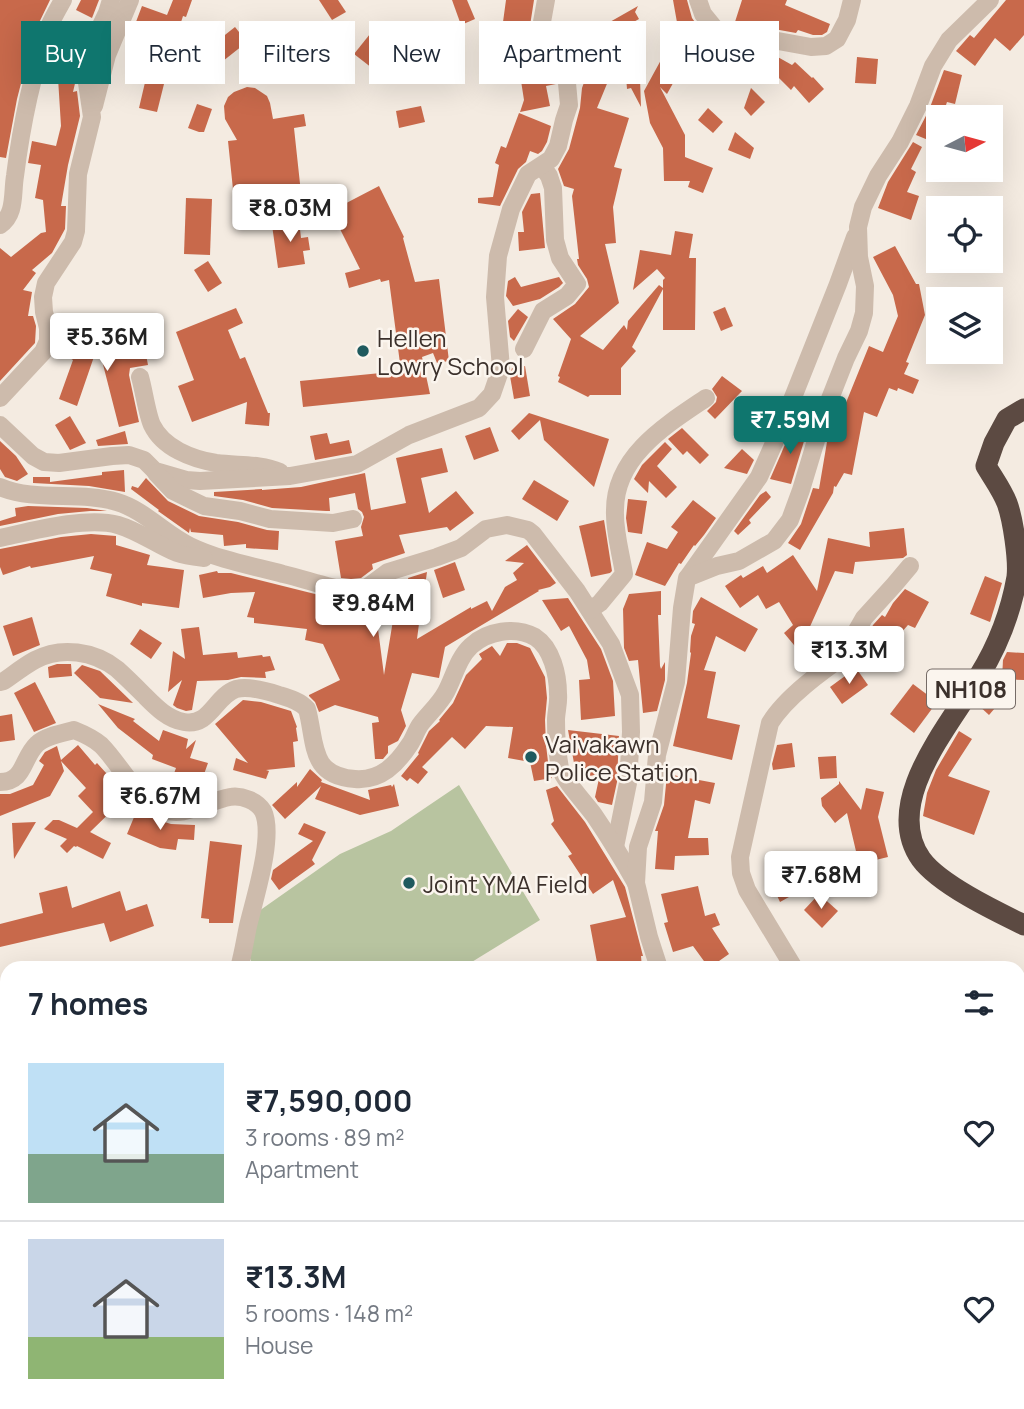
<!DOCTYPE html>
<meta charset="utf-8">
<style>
body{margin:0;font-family:Manrope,sans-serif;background:#f6f6f7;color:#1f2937;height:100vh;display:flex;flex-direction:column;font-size:26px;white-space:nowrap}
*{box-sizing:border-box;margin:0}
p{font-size:23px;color:#747a83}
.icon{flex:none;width:38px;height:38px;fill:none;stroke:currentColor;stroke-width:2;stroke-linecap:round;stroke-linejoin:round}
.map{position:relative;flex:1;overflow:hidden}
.details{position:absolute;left:0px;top:961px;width:1026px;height:450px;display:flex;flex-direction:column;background:#fff;border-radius:21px 21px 0 0;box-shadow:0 7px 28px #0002}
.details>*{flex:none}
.top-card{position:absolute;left:21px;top:21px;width:984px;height:63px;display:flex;gap:14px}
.needle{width:46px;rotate:84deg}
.fabs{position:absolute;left:926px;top:105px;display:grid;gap:14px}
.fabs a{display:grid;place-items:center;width:77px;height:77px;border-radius:0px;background:#fff;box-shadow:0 7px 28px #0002;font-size:35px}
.price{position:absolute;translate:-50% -60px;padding:0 16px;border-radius:7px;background:#fff;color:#222;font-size:23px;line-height:46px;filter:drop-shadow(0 2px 4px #0008)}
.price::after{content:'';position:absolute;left:50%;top:42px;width:21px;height:16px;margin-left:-10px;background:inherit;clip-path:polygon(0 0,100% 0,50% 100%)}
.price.selected{background:#0f766e;color:#fff}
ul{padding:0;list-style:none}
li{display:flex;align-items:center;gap:21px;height:175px;padding:0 28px}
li+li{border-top:2px solid #e0e1e3}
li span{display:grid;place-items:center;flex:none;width:196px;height:140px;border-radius:0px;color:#555}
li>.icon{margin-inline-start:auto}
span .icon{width:84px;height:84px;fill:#fffc;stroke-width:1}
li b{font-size:30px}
h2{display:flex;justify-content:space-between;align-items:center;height:84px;padding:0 28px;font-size:30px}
.chip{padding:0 24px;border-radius:0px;background:#fff;box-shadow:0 7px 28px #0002;font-size:24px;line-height:63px}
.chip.selected{background:#0f766e;color:#fff}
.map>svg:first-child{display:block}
.green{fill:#b8c4a0}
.building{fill:#c8694b}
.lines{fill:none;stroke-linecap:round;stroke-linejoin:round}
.minor{stroke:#cdbbac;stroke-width:18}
.highway{stroke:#5c4a42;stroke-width:21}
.poi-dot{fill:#1f5a5e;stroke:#fbf5ee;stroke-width:2.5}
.labels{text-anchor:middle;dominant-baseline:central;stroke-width:5;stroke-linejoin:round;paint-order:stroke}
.shield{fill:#fbf5ee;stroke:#756b66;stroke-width:2}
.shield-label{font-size:23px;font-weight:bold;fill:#3b302b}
.poi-label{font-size:24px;fill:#3b302b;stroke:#fbf5ee;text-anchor:start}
</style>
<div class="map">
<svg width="1024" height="1409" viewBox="0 0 1024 1409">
<rect width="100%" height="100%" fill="#f4ebe1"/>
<g class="green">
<polygon points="459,785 540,920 462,968 253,968 247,948 259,911 340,854 391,831"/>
<polygon points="1024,1380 1024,1409 861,1409 862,1404 939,1404 955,1406 962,1404 1018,1404 1019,1382"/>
</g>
<g class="building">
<polygon points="0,0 50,0 36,29 29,26 21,54 28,56 17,99 6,158 0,157"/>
<polygon points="81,0 99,0 92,18 76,10"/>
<polygon points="173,0 192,0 186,17 183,16 174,44 157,112 139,108 154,44 131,35 142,6 167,15"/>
<polygon points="319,0 338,0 346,12 332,20"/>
<polygon points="452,0 467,0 475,19 461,25"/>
<polygon points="506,0 534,0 529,32 530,38 540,56 544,71 553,70 555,74 556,84 546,86 550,106 520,112 524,100 519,68 507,71 500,44"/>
<polygon points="673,0 687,0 692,18 697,25 678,28"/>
<polygon points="742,0 787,0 785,5 830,24 827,32 822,35 813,35 798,30 796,33 774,29 753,21 752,26 734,25"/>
<polygon points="1006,0 1024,0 1024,35 1010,51 995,38 975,66 956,51 970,35 974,38"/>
<polygon points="638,6 635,12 639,19 630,24 625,38 612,45 601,27"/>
<polygon points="235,27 247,42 218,65 206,50"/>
<polygon points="370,34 388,49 372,68 354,54"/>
<polygon points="673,38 692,49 667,94 660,87 685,135 685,157 713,168 703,193 688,187 690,181 664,181 663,148 650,123 644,91"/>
<polygon points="639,50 641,107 631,88 627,89 624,51"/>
<polygon points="767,51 792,65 795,62 812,78 813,77 824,89 809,103 794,86 791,90 776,75 773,80 756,70"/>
<polygon points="59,54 80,62 73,92 77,91 80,116 68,165 61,206 66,206 65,229 52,253 32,270 36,273 23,290 32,292 28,316 33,316 36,326 35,343 0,381 0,248 11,257 41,233 46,232 43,200 35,198 41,165 28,163 32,141 56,146 61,126 58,78 52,76"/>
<polygon points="857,57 878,59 876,84 855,83"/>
<polygon points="590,66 611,74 597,108 629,118 614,167 622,169 613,207 616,243 605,244 619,303 580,336 603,350 624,325 627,330 628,321 659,285 663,288 663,280 665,278 657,269 633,290 640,250 671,255 675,231 693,234 689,258 696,258 695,330 663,330 663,289 632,347 636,351 621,368 621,395 590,395 588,397 558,382 560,377 558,376 571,339 553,319 575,304 589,287 587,279 578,265 577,259 579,259 572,196 574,189 564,186 558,169 569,149 580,108 582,88"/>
<polygon points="944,70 962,75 955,104 947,102 942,117 938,117 938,127 933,142 916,135 929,110"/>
<polygon points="247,87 255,88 267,96 270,103 273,119 304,114 306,126 294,128 301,193 234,199 228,141 237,140 225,119 224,106 228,97 234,92"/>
<polygon points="751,88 765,102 751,116 744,108"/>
<polygon points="197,104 212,109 204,132 199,132 188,128"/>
<polygon points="421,106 425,122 399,128 396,111"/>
<polygon points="708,108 723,122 713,133 698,120"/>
<polygon points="519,113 551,126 547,142 542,151 538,154 530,151 526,162 518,169 500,206 478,203 478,198 493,197 499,165 495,163 501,146 506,148"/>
<polygon points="735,132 754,148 750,159 728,150"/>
<polygon points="913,142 922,147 911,169 916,172 907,192 919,196 911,220 878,208 888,182"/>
<polygon points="379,186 404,237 403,238 415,282 439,279 449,361 437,363 433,353 422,357 430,394 303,407 300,381 401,371 389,280 381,282 380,279 349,288 345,273 360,269 331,211"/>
<polygon points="540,193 545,248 519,251 518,232 524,232 522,212 531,194"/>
<polygon points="186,198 212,199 210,255 184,254"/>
<polygon points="299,221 301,238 308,237 310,250 303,251 305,264 278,268 272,225"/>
<polygon points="895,246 916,284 919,284 925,315 906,362 909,363 904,374 919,380 913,394 898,388 897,391 889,388 877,417 864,412 852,475 844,473 836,487 834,486 833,493 800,550 788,543 801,524 813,488 819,489 827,442 830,435 831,435 836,414 841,415 869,346 883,352 898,316 893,295 873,257"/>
<polygon points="208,261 222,283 208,292 194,270"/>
<polygon points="515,277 521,287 559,277 563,283 559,287 540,299 513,306 506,296 508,281"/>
<polygon points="725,307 733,326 721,331 713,312"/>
<polygon points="236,308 243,323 228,330 240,359 245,357 268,413 270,413 269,426 245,424 247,402 192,422 178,386 194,380 176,332"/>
<polygon points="518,309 528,317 514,341 510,337 508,321"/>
<polygon points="117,332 121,345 132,343 135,348 144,344 148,365 130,368 129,375 139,422 119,427 98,345 77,406 59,399 73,360 70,358 81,337 86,340"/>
<polygon points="525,366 530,396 514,399 510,376 512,368"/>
<polygon points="722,376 742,391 715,419 707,411 716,402 717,397 712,389"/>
<polygon points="758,402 772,413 757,432 743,422"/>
<polygon points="529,413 609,439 594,487 544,440 540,420 519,440 511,431"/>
<polygon points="70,416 86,443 70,450 55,425"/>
<polygon points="794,424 808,428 791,484 770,479"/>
<polygon points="490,427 499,451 474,460 465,436"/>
<polygon points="682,428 709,455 700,464 687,451 683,455 668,439"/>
<polygon points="125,431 128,444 98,446 96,440"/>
<polygon points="327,433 330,444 349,440 352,453 315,460 310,436"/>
<polygon points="0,441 16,456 28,474 17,481 5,477 0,469"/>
<polygon points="665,442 672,449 657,466 677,487 666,498 649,481 648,493 634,479 642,465"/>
<polygon points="442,448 448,472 421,478 429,513 456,491 474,513 450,531 447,527 399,535 405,553 372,564 373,569 361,578 351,579 341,578 335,541 363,536 361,527 364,517 362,512 358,509 355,493 329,498 330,511 326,511 272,508 243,500 214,496 214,492 262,489 262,490 301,487 365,473 371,510 406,503 396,458"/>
<polygon points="742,449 754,460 747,474 724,468"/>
<polygon points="124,470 125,492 89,486 33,483 33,477 50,477 50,482 102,475 102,472"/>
<polygon points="146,478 168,501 199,516 238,522 267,530 279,531 278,550 246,548 246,544 224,546 223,535 191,532 190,528 189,533 158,511 159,510 131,489 132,486 138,488"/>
<polygon points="534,480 569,501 557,521 522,499"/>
<polygon points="766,491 771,497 749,520 751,523 738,535 734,531 760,495"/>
<polygon points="628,499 647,501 642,534 628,532 626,518"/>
<polygon points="693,500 716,518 704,535 695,546 694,545 681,564 679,563 665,586 635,575 647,542 667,549 678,532 671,527"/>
<polygon points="28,506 87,508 107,511 90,511 58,514 0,526 0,521 16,516 15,508"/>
<polygon points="604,520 612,571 610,573 591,577 579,526"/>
<polygon points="904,528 907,555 903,558 855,562 853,574 835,571 799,651 784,633 793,625 779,602 766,609 758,595 740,608 725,586 741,575 743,578 763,566 767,573 793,555 817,591 828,538 870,547 869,532"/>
<polygon points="91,534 116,536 116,545 150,555 147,565 184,570 179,608 142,603 142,606 106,596 112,574 90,569 94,556 31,568 30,566 3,575 0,567 0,549 61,537"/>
<polygon points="527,545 556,583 550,587 538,590 539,591 445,647 439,678 412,673 401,710 406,726 398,741 388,746 388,753 383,759 375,759 372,723 379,722 378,717 335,705 319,712 315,702 309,696 309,695 340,680 323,644 305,640 307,629 254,623 254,618 247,617 255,592 231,593 203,598 199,575 217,571 218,573 231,573 343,601 340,610 375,606 384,675 397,596 419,600 416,615 420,616 417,639 471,607 471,609 487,601 492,611 505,587 517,580 513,573 524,563 505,561"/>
<polygon points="455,562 465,590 443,598 434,570"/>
<polygon points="427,572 424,593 412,596 408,578"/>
<polygon points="985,576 1002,583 990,622 970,614"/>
<polygon points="905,589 929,602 915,628 908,625 884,652 867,636 873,625 882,615 885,617 893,603"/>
<polygon points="661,591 661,615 658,615 660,666 661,669 665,662 665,680 657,711 643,713 638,660 629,661 624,648 623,609 629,594"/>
<polygon points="701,597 758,629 745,652 716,636 704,670 716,672 707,718 740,725 732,760 673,746 687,683 691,653 690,652 691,636 695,624 692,623 693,611"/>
<polygon points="568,598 601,649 613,681 615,716 581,720 579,680 590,679 587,660 569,626 561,631 542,600"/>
<polygon points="32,617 40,645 13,656 3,626"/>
<polygon points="199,627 203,655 237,652 238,658 262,655 263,657 270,656 275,670 265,672 266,678 241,677 228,680 197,681 192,710 186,711 177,708 173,705 174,702 182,680 168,692 173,651 185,659 181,629"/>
<polygon points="140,629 162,643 151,659 130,644"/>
<polygon points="827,635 836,647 819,660 810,648"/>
<polygon points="507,643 517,643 530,648 545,677 547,698 545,720 546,745 549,770 552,778 534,781 530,762 508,758 513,727 486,726 465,749 452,737 422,767 428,772 418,784 410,778 407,781 401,776 419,754 418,753 429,731 440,721 439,720 453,703 466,675 482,659 479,654 492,646 500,656"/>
<polygon points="1007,652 1024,653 1024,680 1002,679 1003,660"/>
<polygon points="57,664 71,664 72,676 49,678 48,667"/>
<polygon points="82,665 100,671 133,703 100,698 74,673"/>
<polygon points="856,668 868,685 842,704 830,687"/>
<polygon points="992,679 1008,693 989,715 977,704"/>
<polygon points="35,682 56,723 34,732 14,693"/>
<polygon points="913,684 937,702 914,733 890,714"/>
<polygon points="243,700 261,702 291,711 297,727 296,728 298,741 293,742 295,767 266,770 269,771 266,779 233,770 236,758 248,763 215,724"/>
<polygon points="98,704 135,719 133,721 159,741 163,730 188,739 186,749 196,740 190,758 208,763 203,777 192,773 188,784 172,779 176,768 152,759 153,755 118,728"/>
<polygon points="12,714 15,740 0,742 0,716"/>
<polygon points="568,730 619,736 617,782 612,805 598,802 595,797 600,774 579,778 576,774"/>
<polygon points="959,731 972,739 948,776 990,791 974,835 923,816 927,793 936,770"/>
<polygon points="792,743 795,767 773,770 772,764 777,745"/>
<polygon points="78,745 95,765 97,763 127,796 90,832 111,843 103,859 77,846 76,847 74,846 67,853 60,846 67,839 44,829 53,820 59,820 77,828 93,812 78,796 86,788 61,761 64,771 50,796 0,816 0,794 10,794 33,785 44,765 39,761 45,752 57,746 61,760"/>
<polygon points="836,756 837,778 820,779 818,757"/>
<polygon points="310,769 322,780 321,782 370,800 368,790 391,785 392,787 394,784 399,806 360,815 315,799 321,786 285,819 272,805 297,782 297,787"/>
<polygon points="667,774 715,783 710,804 695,800 688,838 708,838 709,855 675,856 674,870 655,869 658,831 655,831 664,805"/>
<polygon points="839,781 861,810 866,788 884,792 878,817 888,857 859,864 847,813 835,823 822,806 821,798 839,784"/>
<polygon points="557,786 585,822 625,887 643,956 641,956 642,968 598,968 590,925 626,917 613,880 593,894 568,856 572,854 551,824 554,821 546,790"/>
<polygon points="137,810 155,819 171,824 195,825 194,840 178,839 176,850 160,848 127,834"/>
<polygon points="36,822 14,859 12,823"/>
<polygon points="304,823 326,832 312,860 315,864 279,890 271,879 273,870 313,841 298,834"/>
<polygon points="210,841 242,845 233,923 209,923 209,919 201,918"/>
<polygon points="790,878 798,892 780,902 773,887"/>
<polygon points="67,886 72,908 120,891 126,911 147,904 154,926 110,942 104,923 0,947 0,924 43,913 39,893"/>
<polygon points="698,886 705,916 715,913 720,925 712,928 729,954 709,968 693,946 673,952 664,923 668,922 661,894"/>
<polygon points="819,894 838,911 822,928 804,910"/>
</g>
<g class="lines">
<g class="minor">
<polyline points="698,0 703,14 716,30 730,36 767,39 811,47 826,46 837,39 847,20 852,0"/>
<polyline points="94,106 107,55 130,0"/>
<path d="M0,225C16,214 12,194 15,176C21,129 32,74 48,29C52,19 58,9 63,0"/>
<polyline points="524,349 543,311 567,296 577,284 560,258 555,240 553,188 549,176 542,166"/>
<path d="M140,377C144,391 147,414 152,425C163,448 192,459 216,463C238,466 259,463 280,472"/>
<polyline points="0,398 43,352 48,341 48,328 44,312 43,297 46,283 73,242 76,231 78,174 92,117 87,83 94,54 96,36 107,13 111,0"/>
<polyline points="0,425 33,456 44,462 59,463 112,456 129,455 144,460 155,471 186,480 200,481 290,476 357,464 409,435 479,408 492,394 501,368 495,297 498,256 511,209 528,174 551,159 558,146 564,120 569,105 566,72 562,61 551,53 540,33 546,0"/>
<polyline points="156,473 173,491 204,506 240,511 270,519 333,523 353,519"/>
<path d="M0,487C35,502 80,491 117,502C144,510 165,534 190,546C219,560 253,566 283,574C305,579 328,588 351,591L365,589L388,572L437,557L461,548L486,529L507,525L528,530L533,534L577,591L611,644L630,695L631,732L628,783L615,847"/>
<path d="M0,538C32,531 87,516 118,525C139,531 157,545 177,553C185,556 195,557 204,558"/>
<polyline points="688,577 759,477 782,425 838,284 855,237"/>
<path d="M590,610L600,603L624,574C621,554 614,531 615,510C615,456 666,425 706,398"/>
<path d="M0,682L4,681C14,674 24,666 35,660C61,646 94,651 117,669C126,677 135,686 144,695C155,706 167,719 184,722C210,727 215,696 236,689C249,686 267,691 279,695C289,698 300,701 307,709C316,742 309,776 355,779C381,781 397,764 410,744C414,738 416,731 420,725C428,714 439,705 446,692C454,677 458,658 471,646C487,631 515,626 535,637C552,648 558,675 558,694C559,703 556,712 556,720C556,735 557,753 560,768C563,779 586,804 594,815C609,837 623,860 636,883"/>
<path d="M0,782C25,782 22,758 37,744C45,736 63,733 74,730C84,734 93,738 101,745C120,764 135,796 159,808C183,820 207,801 230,797C242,795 257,801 263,811C275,836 254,900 248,926C245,940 243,954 239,968"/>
<polyline points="659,968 649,937 636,883 638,847 653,802 657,755 676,682 682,608 687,578 717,566 739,561 774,541 790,520 801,490 824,414 846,358 859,331 864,313 865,286 859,257 858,227 863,207 878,176 900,142 918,106 933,66 949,40 990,0"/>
<path d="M794,968L747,890L741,873L740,857L770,723C786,697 822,671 848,653L853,644L856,632L864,618L894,585L910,566"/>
<polyline points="1018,1091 1024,1094"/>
<polyline points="0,1170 7,1176"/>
<polyline points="1018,1234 1024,1242"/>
<polyline points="1018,1395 1024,1399"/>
<polyline points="386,1404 392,1409"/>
<polyline points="186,1409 187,1404"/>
<polyline points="253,1409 258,1404"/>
<polyline points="422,1409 423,1404"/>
<polyline points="486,1409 486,1404"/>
<polyline points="573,1409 575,1404"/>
</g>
<path class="highway" d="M1024,409L1007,419L994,443L986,466C993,478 1002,490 1007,503C1013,519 1019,560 1017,577C1011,611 997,647 979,676C951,724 881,802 921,859C939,884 995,911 1024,925"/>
</g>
<g class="poi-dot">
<circle cx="363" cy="351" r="7"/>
<circle cx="531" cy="757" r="7"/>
<circle cx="409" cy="883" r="7"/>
</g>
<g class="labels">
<rect class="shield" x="927" y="669.5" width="88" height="39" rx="5"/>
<g class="shield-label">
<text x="971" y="689">NH108</text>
</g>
<g class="poi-label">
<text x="377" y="337">Hellen<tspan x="377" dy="28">Lowry School</tspan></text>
<text x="545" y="743">Vaivakawn<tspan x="545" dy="28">Police Station</tspan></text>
<text x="423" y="883">Joint YMA Field</text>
</g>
</g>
</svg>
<div class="fabs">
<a><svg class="needle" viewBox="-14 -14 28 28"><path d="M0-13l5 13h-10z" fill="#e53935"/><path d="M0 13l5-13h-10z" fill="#747a83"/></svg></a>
<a><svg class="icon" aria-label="locate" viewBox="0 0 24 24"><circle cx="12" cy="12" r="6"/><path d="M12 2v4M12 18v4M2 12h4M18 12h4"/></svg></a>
<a><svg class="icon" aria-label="layers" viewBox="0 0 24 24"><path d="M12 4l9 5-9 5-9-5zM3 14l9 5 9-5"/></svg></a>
</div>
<b class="price" style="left:290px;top:244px">₹8.03M</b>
<b class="price" style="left:107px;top:373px">₹5.36M</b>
<b class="price selected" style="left:790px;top:456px">₹7.59M</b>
<b class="price" style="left:373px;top:639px">₹9.84M</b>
<b class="price" style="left:849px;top:686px">₹13.3M</b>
<b class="price" style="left:160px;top:832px">₹6.67M</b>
<b class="price" style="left:821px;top:911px">₹7.68M</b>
<div class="top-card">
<a class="chip selected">Buy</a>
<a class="chip">Rent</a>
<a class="chip">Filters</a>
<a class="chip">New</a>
<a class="chip">Apartment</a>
<a class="chip">House</a>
</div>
<section class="details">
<h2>7 homes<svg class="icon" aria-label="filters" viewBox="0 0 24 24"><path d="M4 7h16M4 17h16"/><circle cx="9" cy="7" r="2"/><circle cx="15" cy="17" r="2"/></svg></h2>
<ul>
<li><span style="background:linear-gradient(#bfe0f5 65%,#7fa58c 0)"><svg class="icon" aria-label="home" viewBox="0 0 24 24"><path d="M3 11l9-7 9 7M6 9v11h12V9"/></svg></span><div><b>₹7,590,000</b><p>3 rooms · 89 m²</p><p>Apartment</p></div><svg class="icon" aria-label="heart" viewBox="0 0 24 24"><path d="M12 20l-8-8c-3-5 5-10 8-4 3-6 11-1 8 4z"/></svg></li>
<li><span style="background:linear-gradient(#c9d6e8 70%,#8fb573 0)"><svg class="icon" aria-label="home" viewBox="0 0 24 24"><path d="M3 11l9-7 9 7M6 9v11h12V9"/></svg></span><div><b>₹13.3M</b><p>5 rooms · 148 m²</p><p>House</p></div><svg class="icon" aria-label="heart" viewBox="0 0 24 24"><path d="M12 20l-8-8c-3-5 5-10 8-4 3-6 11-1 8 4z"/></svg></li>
</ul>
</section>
</div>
